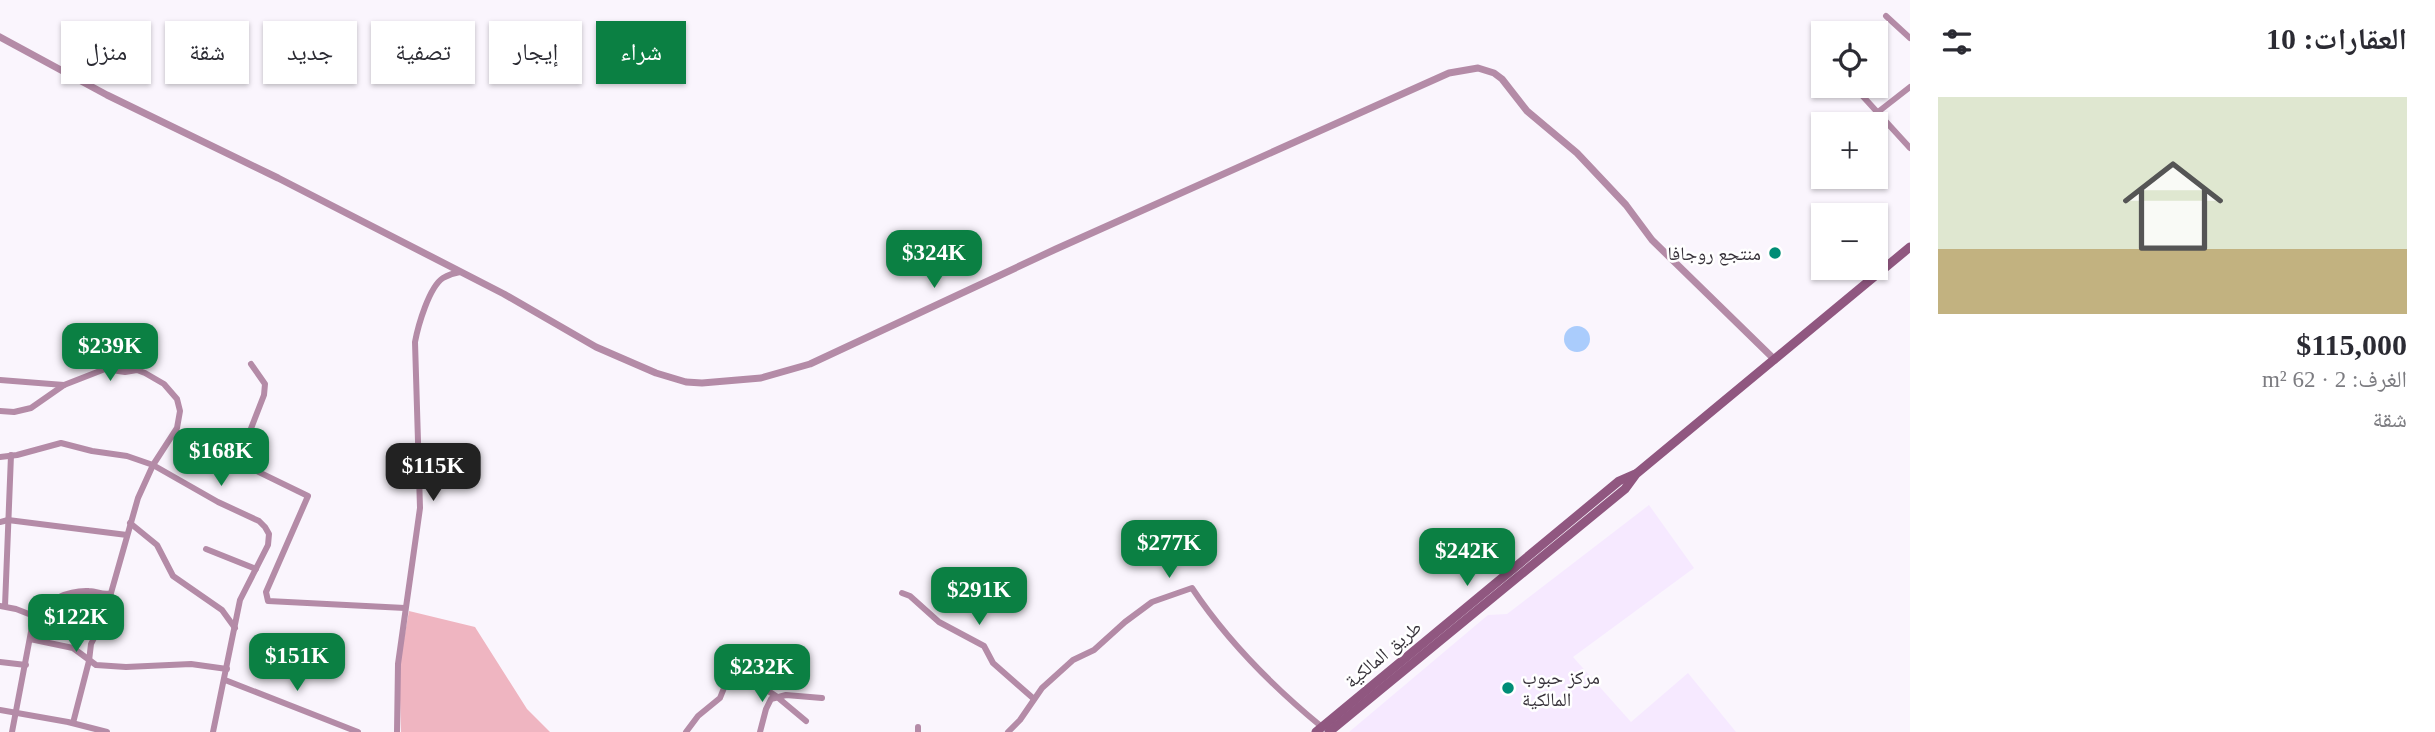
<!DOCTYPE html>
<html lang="ar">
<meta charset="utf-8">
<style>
body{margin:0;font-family:"Times New Roman","Noto Naskh Arabic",serif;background:#f2f2f3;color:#2b2b33;direction:rtl;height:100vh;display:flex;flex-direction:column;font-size:26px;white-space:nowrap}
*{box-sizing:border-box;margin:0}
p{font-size:23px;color:#7c7c81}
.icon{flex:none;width:38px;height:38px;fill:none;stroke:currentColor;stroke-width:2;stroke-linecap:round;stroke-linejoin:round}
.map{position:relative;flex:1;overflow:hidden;direction:ltr}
.drawer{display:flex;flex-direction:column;background:#fff;width:525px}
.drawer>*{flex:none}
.banner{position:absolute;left:21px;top:21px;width:665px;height:63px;direction:rtl;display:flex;gap:14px}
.fabs{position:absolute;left:1811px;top:21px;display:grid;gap:14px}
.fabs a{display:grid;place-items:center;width:77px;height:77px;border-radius:0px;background:#fff;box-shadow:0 2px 5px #0004;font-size:35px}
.price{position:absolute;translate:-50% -60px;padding:0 16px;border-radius:14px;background:#0b8043;color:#fff;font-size:23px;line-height:46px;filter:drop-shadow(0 2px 4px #0008)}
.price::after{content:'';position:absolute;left:50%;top:42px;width:21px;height:16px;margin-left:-10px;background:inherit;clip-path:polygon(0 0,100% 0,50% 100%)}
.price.selected{background:#222;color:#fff}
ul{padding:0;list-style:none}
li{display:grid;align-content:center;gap:14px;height:371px;padding:0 28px}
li+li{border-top:2px solid #e1e1e2}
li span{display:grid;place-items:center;height:217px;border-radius:0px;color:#555}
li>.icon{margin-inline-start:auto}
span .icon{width:126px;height:126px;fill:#fffc;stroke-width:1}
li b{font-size:30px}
h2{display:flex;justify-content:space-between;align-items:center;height:84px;padding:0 28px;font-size:30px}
.pill{padding:0 24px;border-radius:0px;background:#fff;box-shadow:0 2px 5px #0004;font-size:24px;line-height:63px}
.pill.selected{background:#0b8043;color:#fff}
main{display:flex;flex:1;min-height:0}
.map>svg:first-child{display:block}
.built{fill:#f6e9ff}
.green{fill:#efb5c1}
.water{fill:#aaccfc}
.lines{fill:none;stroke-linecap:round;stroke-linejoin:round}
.minor{stroke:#b48ba7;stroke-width:6}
.tertiary{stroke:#b48ba7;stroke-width:7}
.secondary{stroke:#905780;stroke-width:9}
.poi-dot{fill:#008d76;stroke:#fff;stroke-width:2.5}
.labels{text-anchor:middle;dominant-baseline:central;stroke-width:5;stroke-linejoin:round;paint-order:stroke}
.poi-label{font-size:19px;fill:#37323a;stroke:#fff;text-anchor:end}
.street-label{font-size:19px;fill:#37323a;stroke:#fff}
</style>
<main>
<section class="drawer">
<h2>العقارات: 10<svg class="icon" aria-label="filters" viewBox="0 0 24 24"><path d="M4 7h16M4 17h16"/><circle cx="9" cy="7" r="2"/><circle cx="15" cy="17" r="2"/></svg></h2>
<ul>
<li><span style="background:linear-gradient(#dfe7d0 70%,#c2b280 0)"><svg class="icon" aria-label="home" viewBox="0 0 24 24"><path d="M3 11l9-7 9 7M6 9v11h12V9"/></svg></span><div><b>$115,000</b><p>الغرف: 2 · 62 m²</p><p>شقة</p></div></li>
</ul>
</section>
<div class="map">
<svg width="1910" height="732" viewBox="0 0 1910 732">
<rect width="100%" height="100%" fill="#faf5fd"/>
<polygon class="built" points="1649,505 1694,568 1573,657 1631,722 1688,673 1736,732 1349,732 1488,615 1507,614"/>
<polygon class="green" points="409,611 475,627 527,709 550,732 401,732 399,666"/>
<circle class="water" cx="1577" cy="339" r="13"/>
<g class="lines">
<g class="minor">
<polyline points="1886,16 1910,38"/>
<polyline points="1856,86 1858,91 1910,148"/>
<polyline points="1878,112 1910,87"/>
<polyline points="251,364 265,384 264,395 238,462 308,496 266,592 268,601 405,608"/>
<polyline points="0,380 64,385"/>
<path d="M0,411L14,412L31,408L64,385L105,369L125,372L137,370L145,373L164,384L177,399L180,411L177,428L153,465L138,498L111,593C103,596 98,591 89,591C67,590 48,601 34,616"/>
<polyline points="0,457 17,455 61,443 92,451 127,456 153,465 218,502 259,521 265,527 269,534 268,545 240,600 213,732"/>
<polyline points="0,522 8,520 127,535"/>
<polyline points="130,523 157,545 173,576 222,610 235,628"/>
<polyline points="206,549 256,569"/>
<polyline points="902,593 910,596 939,622 984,646 993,663 1034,699"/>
<polyline points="0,606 16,609 34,616 12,732"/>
<polyline points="5,606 11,455"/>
<polyline points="30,639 73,648 96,665 126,667 191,664 227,669"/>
<polyline points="0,662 26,665"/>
<polyline points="225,680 358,732"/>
<polyline points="0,710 68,722 107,732"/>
<polyline points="73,723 89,661 91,644 108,611 111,593"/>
<path d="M397,732L398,664L420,508L415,342C418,326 429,287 443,278C448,275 454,273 460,272"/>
<polyline points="686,732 698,716 720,698 732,668 776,696 806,721"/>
<polyline points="760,732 766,709 771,699 786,695 822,698"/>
<polyline points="918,732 918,727"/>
<path d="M1008,732L1020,720L1042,688L1073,660L1094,650L1125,622L1152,602L1192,588C1228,642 1272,686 1322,727"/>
</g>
<polyline class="tertiary" points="0,37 107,95 278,178 504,294 596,347 656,373 686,382 702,383 761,378 810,364 1056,249 1449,73 1478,68 1494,73 1502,79 1527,111 1577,153 1626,205 1652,240 1775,360"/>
<g class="secondary">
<polyline points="1316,732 1619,481 1635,474"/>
<polyline points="1329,732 1625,489 1636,474 1910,247"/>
</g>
</g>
<g class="poi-dot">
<circle cx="1775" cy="253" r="7"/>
<circle cx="1508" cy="688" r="7"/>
</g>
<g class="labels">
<g class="poi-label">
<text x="1761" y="253">منتجع روجافا</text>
<text x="1522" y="677" text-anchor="start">مركز حبوب<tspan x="1522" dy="22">المالكية</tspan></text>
</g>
<g class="street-label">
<text transform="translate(1383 654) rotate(-40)">طريق المالكية</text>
</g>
</g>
</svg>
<div class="fabs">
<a><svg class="icon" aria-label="locate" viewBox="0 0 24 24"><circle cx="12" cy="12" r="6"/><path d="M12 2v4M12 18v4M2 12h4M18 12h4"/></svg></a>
<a>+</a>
<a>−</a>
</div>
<b class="price" style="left:934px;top:290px">$324K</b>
<b class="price" style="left:110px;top:383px">$239K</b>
<b class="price" style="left:221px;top:488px">$168K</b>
<b class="price selected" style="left:433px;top:503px">$115K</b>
<b class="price" style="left:1169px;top:580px">$277K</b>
<b class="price" style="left:1467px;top:588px">$242K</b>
<b class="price" style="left:979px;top:627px">$291K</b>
<b class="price" style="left:76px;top:654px">$122K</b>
<b class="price" style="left:297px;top:693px">$151K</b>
<b class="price" style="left:762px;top:704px">$232K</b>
<div class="banner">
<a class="pill selected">شراء</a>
<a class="pill">إيجار</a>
<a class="pill">تصفية</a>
<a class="pill">جديد</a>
<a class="pill">شقة</a>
<a class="pill">منزل</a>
</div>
</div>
</main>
